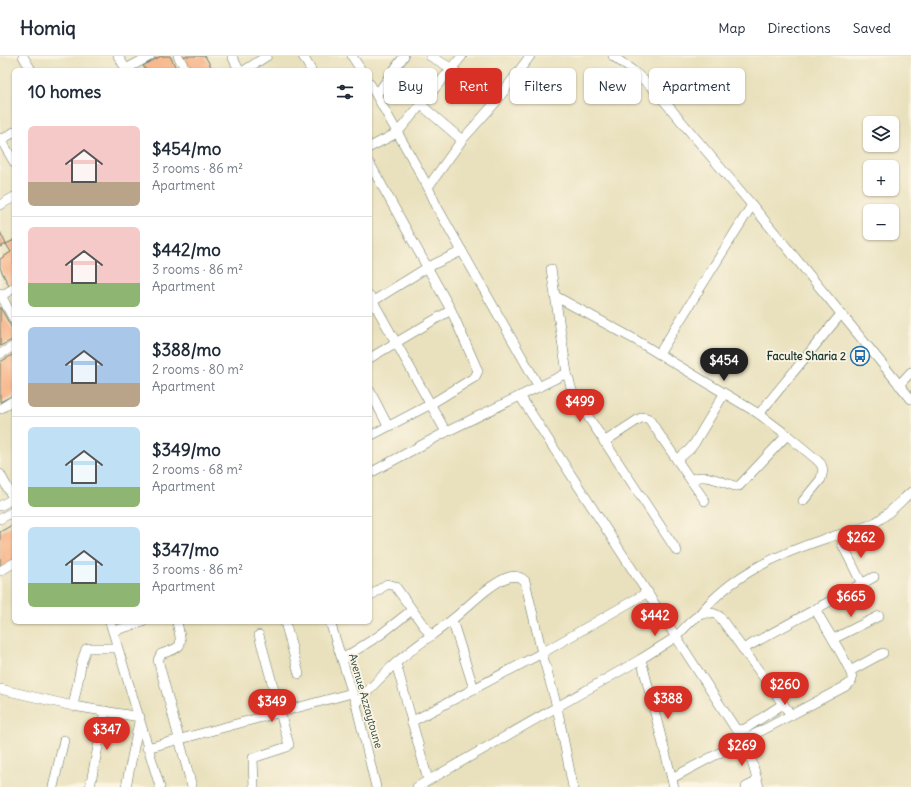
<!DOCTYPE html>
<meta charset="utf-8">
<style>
body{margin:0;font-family:Delius,sans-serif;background:#f2f2f3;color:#1f2937;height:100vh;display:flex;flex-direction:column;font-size:15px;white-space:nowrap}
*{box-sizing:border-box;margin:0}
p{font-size:13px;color:#747a83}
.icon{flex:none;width:22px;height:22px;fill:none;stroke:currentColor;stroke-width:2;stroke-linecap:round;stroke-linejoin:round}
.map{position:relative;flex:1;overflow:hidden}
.sheet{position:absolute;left:12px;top:12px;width:360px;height:556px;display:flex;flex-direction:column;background:#fff;border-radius:6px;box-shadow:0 1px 3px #0004}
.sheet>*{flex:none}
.banner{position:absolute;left:384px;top:12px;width:380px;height:36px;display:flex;gap:8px}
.buttons{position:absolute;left:863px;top:60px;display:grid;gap:8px}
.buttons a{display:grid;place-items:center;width:36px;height:36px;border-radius:6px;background:#fff;box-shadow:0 1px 3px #0004;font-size:20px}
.price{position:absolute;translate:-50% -34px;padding:0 9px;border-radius:14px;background:#d93025;color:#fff;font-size:13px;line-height:26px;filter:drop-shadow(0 1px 2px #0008)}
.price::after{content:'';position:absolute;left:50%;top:24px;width:12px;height:9px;margin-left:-6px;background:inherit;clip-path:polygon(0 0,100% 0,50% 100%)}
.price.active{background:#222;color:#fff}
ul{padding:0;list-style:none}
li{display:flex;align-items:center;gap:12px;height:100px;padding:0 16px}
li+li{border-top:1px solid #e0e1e3}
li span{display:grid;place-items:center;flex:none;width:112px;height:80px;border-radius:6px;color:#555}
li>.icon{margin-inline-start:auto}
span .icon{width:48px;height:48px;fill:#fffc;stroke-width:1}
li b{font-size:17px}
h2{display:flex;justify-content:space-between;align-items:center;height:48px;padding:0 16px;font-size:17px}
.pill{padding:0 14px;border-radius:6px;background:#fff;box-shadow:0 1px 3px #0004;font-size:14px;line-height:36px}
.pill.active{background:#d93025;color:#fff}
header{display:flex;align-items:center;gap:24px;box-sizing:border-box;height:56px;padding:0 20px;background:#fff;border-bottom:1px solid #e0e1e3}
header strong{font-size:19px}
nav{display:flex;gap:22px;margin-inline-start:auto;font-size:14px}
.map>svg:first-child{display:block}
.building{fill:#f7ab7c}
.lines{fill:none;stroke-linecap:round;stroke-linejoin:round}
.minor-casing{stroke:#667664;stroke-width:10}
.minor{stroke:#fff;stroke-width:9}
.labels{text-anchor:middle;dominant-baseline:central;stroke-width:3.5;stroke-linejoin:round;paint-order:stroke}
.poi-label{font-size:11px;font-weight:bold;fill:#1f3d34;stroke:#fcf5e5;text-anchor:end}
.street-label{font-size:11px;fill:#1f3d34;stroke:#fcf5e5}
</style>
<header>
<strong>Homiq</strong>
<nav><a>Map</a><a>Directions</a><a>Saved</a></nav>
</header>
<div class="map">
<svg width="911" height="731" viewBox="0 0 911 731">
<rect width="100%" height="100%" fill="#fcf5e5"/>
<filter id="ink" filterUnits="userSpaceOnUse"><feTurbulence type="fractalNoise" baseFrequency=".025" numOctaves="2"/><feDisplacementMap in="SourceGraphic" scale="8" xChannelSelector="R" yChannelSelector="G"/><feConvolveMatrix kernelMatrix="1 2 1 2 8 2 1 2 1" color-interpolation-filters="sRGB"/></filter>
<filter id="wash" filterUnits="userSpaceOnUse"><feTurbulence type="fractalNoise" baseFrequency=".012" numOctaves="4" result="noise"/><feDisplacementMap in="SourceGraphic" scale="16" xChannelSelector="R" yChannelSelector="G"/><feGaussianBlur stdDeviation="0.9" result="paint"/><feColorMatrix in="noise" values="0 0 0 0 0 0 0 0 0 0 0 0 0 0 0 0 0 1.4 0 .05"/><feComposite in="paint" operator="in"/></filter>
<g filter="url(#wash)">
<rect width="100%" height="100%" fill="#e9e1bd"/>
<g id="blocks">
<g class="building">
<polygon points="161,0 170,0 177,14 146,14 143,10"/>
<polygon points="181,0 205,0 213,14 189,14"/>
<polygon points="0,176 6,188 0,191"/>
<polygon points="14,184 14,230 10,232 0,212 0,203 11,196 6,188"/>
<polygon points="0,251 14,276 14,283 0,290"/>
<polygon points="14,298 14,339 0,346 0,306"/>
<polygon points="14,468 14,505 0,513 0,476"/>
</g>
</g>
</g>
<g filter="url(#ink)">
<use href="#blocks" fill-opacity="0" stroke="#667664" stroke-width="1"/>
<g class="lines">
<g class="minor-casing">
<g id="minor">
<polyline points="23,0 31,14"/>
<polyline points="118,0 126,13"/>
<polyline points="178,0 186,14"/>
<polyline points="232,0 239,14"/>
<polyline points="303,0 311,14"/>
<polyline points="352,0 361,14"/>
<polyline points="430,0 451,12 495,47"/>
<polyline points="613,0 632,14 654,33 752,149 911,343"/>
<polyline points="124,14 150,0"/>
<polyline points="245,14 267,0"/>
<polyline points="370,28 428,131 437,151 539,331"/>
<polyline points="377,38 404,0"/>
<polyline points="420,48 462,84"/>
<polyline points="0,82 14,106"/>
<polyline points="0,85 14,76"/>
<polyline points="370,91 397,77 462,0"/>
<polyline points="370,108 451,254 478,315 475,321 431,348 370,380"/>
<polyline points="428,131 462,84 495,47 530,0"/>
<polyline points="0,149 14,141"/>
<polyline points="551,213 567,317 573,338 677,495"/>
<polyline points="0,237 14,264"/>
<polyline points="1,240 14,232"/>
<polyline points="370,240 446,376"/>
<polyline points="555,240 634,283 759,358 787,379 816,403 821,408 823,414 821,423 803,445"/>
<polyline points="370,247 428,211 462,195"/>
<polyline points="0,298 14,290"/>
<polyline points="659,298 752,149"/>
<polyline points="370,302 451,254"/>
<polyline points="899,329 911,316"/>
<polyline points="370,335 388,370"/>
<polyline points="0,353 14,344"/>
<polyline points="759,358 841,258"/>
<polyline points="604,386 639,363 644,361 649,363 705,445"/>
<polyline points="677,404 689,394 694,388 724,338"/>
<polyline points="370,417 446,376 567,317"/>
<polyline points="0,418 13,442"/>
<path d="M691,424C704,416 721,426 735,430H739L787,379"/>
<polyline points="0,450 14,442"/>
<polyline points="0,463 14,455"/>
<polyline points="842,488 862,528"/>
<polyline points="0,515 14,507"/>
<polyline points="370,540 387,528 395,530 431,580"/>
<path d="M699,559C732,518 779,498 827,482C843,477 862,474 876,466C889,458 900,446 911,436"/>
<polyline points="452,564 474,633"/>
<polyline points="110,566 160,731"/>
<path d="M177,566C182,591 185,590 161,598L158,604L192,731"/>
<polyline points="285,566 299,618"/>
<polyline points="330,566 356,648 376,731"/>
<polyline points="113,575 143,566"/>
<polyline points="833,583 879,560"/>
<polyline points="743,593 874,521"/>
<polyline points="342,603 380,579 412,554"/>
<polyline points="641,603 674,731"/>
<polyline points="396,607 428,724"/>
<polyline points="850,615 883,597"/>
<polyline points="0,633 73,650 140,661 126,731"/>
<path d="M356,648C369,634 382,619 397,606C414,591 434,578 453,563C469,550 486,531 506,522C514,519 520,520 525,525L542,597L557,651L573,731"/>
<path d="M783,648L745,673L738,674L735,672L676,581C688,569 701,549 719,560L791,659"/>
<polyline points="73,650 82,605 86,593 89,592 117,592"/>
<polyline points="411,666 542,597 648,536"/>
<polyline points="746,684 759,731"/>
<polyline points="147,692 352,637"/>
<path d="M672,722L846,630C848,628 852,627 852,623C853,614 821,564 815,553"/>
<polyline points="53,731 64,684"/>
<polyline points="90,731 105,655"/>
<polyline points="254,731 253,702 287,691 289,689 259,579"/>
<polyline points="417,731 641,603 676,581 520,340"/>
<polyline points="746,731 756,726"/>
</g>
</g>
<use href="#minor" class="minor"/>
</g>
</g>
<defs>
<g id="bus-ring" transform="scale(1)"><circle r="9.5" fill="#fcf5e5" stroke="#1f6fb2" stroke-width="1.5"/><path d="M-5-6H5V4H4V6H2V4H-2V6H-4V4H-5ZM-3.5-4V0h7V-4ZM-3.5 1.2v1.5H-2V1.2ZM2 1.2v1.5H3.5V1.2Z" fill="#1f6fb2"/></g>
</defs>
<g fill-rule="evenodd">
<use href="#bus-ring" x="860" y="300"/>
</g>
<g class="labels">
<g class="poi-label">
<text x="846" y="300">Faculte Sharia 2</text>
</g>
<g class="street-label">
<text transform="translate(366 645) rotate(74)">Avenue Azzaytoune</text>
</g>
</g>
</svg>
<div class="buttons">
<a><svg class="icon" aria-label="layers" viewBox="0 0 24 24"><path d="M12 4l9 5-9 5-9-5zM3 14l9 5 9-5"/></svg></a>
<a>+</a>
<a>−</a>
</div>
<b class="price active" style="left:724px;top:326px">$454</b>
<b class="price" style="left:580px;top:367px">$499</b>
<b class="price" style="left:861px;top:503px">$262</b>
<b class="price" style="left:851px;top:562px">$665</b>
<b class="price" style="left:655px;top:581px">$442</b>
<b class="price" style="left:785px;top:650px">$260</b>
<b class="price" style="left:668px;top:664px">$388</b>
<b class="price" style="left:272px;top:667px">$349</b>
<b class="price" style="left:107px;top:695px">$347</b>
<b class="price" style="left:742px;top:711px">$269</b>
<div class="banner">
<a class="pill">Buy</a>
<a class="pill active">Rent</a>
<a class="pill">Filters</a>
<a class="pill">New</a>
<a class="pill">Apartment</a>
</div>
<section class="sheet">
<h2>10 homes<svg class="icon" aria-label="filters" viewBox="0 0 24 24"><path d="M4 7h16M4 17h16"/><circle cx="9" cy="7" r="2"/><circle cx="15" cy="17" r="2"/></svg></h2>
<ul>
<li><span style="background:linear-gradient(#f6c9c9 70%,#b9a48a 0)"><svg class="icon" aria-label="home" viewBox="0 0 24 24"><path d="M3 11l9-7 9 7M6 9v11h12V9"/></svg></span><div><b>$454/mo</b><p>3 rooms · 86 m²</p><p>Apartment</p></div></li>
<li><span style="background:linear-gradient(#f6c9c9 70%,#8fb573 0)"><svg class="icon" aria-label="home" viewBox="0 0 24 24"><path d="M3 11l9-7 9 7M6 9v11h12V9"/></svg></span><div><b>$442/mo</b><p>3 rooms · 86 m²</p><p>Apartment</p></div></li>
<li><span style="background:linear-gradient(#a9c7e8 70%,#b9a48a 0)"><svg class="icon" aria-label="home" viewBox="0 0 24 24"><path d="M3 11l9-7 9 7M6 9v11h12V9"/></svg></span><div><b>$388/mo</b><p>2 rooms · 80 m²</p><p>Apartment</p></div></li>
<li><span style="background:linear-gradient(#bfe0f5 75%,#8fb573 0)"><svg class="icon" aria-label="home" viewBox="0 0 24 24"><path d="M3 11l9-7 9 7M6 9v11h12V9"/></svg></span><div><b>$349/mo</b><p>2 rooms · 68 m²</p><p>Apartment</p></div></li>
<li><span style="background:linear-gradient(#bfe0f5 70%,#8fb573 0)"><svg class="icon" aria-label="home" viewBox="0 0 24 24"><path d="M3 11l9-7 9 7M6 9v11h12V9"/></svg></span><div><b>$347/mo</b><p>3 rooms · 86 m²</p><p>Apartment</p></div></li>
</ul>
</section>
</div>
